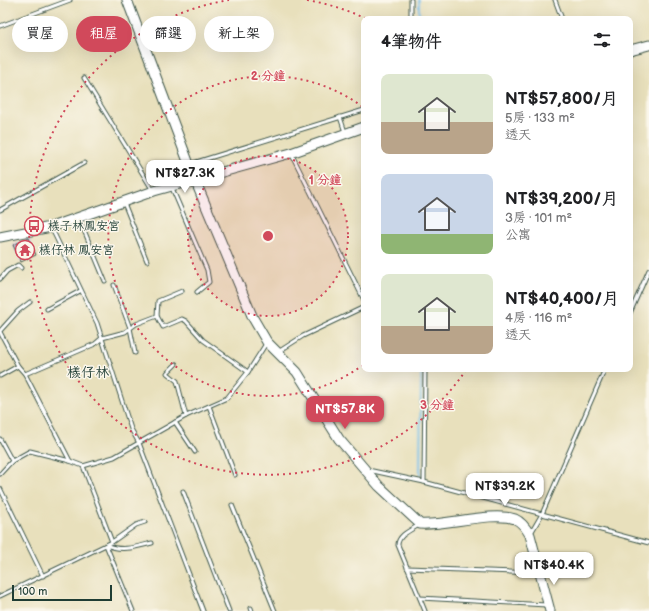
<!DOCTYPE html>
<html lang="zh-TW">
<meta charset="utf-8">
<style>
body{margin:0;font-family:"Balsamiq Sans","LXGW WenKai TC",sans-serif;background:#f2f2f2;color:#202124;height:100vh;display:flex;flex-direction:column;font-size:15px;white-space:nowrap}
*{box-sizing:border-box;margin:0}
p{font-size:13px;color:#757577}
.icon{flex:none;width:22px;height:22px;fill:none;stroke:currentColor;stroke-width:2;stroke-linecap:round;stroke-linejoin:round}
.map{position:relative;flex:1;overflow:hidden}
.details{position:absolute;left:361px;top:16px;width:272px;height:356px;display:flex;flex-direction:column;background:#fff;border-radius:8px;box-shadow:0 4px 16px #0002}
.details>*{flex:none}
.top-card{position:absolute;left:12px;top:16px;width:289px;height:36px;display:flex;gap:8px}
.scale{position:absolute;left:12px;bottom:10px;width:100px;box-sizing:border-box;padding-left:4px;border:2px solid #1f3d34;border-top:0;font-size:11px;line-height:14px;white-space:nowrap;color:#1f3d34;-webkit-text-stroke:3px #fbf7ec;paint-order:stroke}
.price{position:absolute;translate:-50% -34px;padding:0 9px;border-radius:8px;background:#fff;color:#222;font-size:13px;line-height:26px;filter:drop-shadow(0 1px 2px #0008)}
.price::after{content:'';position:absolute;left:50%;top:24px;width:12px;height:9px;margin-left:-6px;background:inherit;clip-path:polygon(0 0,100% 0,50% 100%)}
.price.current{background:#d1495b;color:#fff}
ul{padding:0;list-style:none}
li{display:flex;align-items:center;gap:12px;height:100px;padding:0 20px}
li span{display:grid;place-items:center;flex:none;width:112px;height:80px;border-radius:8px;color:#555}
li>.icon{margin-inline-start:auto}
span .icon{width:48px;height:48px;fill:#fffc;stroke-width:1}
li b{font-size:17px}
h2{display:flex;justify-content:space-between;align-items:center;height:48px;padding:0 20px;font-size:17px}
.tag{padding:0 14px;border-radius:18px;background:#fff;box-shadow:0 4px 16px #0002;font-size:14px;line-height:36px}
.tag.current{background:#d1495b;color:#fff}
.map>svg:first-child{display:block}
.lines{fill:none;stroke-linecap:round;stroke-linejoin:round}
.stream{stroke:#6fbeea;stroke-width:2}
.building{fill:#ccb2dc}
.lane-casing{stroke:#3d5548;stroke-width:5}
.secondary-casing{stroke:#3d5548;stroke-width:11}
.lane{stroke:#fff;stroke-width:3}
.secondary{stroke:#fff;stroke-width:9}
.ring{fill:none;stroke:#d1495b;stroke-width:2;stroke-dasharray:2 4}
.labels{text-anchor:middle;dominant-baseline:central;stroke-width:3;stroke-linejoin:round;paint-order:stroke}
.poi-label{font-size:12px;fill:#1f3d34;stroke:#fbf7ec;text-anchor:start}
.quarter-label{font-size:14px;fill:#1f3d34;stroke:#fbf7ec}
.centre{fill:#d1495b;stroke:#fbf7ec;stroke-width:2}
.ring-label{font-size:12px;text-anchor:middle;font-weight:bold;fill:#d1495b;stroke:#fbf7ec;stroke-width:3;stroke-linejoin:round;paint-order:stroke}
</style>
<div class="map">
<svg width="649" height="611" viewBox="0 0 649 611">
<rect width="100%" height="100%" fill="#fbf7ec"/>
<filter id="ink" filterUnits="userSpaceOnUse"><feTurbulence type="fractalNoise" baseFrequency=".025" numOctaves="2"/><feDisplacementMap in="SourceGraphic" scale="8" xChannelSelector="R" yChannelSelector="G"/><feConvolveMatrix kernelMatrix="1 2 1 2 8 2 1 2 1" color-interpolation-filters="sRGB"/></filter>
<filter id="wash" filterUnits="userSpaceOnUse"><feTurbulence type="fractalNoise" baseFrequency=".012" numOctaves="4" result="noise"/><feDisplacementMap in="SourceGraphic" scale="16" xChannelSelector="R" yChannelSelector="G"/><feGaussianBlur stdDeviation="0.9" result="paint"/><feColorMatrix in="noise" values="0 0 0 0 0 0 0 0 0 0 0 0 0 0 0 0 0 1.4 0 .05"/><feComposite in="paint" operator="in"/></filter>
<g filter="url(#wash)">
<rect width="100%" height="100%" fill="#e8e0bc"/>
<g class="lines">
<g class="stream">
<polyline points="419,19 419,0"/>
<polyline points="420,475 421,369"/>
</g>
</g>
<g id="blocks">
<polygon class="building" points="29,238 36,255 21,262 13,245"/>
</g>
</g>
<g filter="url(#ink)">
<use href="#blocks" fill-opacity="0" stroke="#3d5548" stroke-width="1"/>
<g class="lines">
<g class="lane-casing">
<g id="lane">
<polyline points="555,0 562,19"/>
<polyline points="411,19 411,0"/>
<polyline points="0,26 70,0"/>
<polyline points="84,78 152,189"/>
<polyline points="340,117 345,132"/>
<polyline points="292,155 364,300"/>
<polyline points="190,164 364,110"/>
<polyline points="172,188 207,270 209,282 197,292"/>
<polyline points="124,203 147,261"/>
<polyline points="0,210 84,163"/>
<polyline points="79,218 105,281"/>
<polyline points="52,229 97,323 131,429 139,443 203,611"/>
<polyline points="0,279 7,271 18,265 21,268"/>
<polyline points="114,285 130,328 135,353"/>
<polyline points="47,309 80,291"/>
<polyline points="630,313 649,270"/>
<polyline points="157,316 158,301 182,291"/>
<polyline points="0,331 18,311 30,302"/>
<polyline points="0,332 18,366 25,374 70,461"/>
<polyline points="278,352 303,336 364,307"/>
<polyline points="176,364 167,373 177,381 186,416"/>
<polyline points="25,374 95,344 102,338 125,332 136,324 157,316 163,327 182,319 186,321 203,340 248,372"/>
<polyline points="0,376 18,366"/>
<polyline points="209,406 235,475"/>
<polyline points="175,422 195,452"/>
<polyline points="0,439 12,461"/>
<polyline points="368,470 424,482 649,543"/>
<polyline points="0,474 12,461 30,451 70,461 83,466 114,457 186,416 227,398 248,372 267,342"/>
<polyline points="424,482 425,369"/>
<polyline points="0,488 43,576"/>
<polyline points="183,491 229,611"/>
<polyline points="232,505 275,611"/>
<path d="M419,525C411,530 398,535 398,545L425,611"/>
<polyline points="531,533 542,514 605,369"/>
<polyline points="112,542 136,525 145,522"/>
<polyline points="407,568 538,573"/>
<polyline points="0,596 112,542 83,466"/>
<polyline points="420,598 546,605"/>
<polyline points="251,608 252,611"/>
<path d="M133,611L106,545C122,552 136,547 152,543"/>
</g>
</g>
<g class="secondary-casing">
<g id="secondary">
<path d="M127,0L195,180L253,318L267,342L297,372L339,439L379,486L420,524C445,526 492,511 515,519C522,522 526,528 530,535L550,611"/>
<polyline points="630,50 649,45"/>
<polyline points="0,237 51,227 154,191 291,153 364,127"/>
</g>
</g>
<use href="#lane" class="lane"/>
<use href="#secondary" class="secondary"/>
</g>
</g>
<circle cx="268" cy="236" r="80" fill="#d1495b" fill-opacity=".12"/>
<g class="ring">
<circle cx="268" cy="236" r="80"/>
<path d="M363 365A160 160 0 1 1 363 107"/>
<path d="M466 370A239 239 0 1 1 229 0M307 0A239 239 0 0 1 367 19"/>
</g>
<defs>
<g id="bus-ring" transform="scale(1)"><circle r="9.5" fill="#fbf7ec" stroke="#d1495b" stroke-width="1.5"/><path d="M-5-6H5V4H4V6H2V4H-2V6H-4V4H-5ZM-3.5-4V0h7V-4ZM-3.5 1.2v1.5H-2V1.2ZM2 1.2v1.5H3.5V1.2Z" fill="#d1495b"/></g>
<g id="temple-ring" transform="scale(1)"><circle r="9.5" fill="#fbf7ec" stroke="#d1495b" stroke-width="1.5"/><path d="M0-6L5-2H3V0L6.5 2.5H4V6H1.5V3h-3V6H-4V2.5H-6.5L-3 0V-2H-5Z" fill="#d1495b"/></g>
</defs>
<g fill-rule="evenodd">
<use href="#bus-ring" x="34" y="226"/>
<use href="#temple-ring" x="25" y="250"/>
</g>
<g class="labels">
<g class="poi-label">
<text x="48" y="226">檨子林鳳安宮</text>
<text x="39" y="250">檨仔林 鳳安宮</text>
</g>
<g class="quarter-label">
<text x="88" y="372">檨仔林</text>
</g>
</g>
<circle cx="268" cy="236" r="6" class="centre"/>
<g class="ring-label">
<text x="268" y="80">2 分鐘</text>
<text x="325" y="184">1 分鐘</text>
<text x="437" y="409">3 分鐘</text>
</g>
</svg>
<div class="scale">100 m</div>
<b class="price" style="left:185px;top:194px">NT$27.3K</b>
<b class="price current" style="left:345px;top:430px">NT$57.8K</b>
<b class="price" style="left:505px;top:507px">NT$39.2K</b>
<b class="price" style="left:554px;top:586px">NT$40.4K</b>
<div class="top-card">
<a class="tag">買屋</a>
<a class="tag current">租屋</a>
<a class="tag">篩選</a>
<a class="tag">新上架</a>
</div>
<section class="details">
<h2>4筆物件<svg class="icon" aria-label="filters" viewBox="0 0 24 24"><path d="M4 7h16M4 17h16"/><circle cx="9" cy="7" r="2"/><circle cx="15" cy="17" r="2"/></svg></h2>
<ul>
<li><span style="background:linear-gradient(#dfe7d0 60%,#b9a48a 0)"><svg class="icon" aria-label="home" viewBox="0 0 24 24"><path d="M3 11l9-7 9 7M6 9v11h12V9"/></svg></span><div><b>NT$57,800/月</b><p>5房 · 133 m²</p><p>透天</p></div></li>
<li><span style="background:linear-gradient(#c9d6e8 75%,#8fb573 0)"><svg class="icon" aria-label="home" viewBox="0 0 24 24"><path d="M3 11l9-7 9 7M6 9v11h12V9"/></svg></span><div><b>NT$39,200/月</b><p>3房 · 101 m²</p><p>公寓</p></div></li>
<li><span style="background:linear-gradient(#dfe7d0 65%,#b9a48a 0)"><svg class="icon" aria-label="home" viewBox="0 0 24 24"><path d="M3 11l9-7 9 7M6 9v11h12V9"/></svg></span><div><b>NT$40,400/月</b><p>4房 · 116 m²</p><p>透天</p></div></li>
</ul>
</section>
</div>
